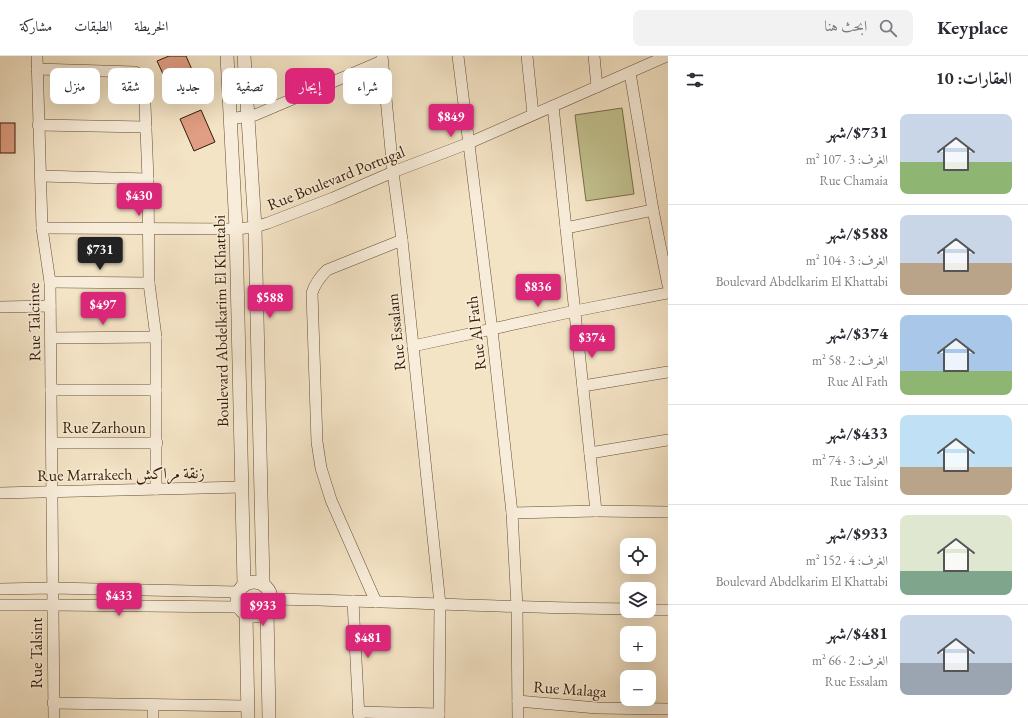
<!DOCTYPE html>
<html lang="ar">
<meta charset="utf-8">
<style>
body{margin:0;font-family:"EB Garamond",Amiri,serif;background:#f2f2f3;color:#2b2b33;direction:rtl;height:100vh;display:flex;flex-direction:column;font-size:15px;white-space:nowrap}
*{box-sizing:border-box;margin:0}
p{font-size:13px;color:#7c7c81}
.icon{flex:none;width:22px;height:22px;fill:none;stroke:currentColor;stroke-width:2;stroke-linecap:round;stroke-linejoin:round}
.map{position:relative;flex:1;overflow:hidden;direction:ltr}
.drawer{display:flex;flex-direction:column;background:#fff;width:360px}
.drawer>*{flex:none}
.top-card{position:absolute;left:12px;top:12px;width:380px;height:36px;direction:rtl;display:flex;gap:8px}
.fabs{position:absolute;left:620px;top:482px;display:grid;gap:8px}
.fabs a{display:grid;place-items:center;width:36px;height:36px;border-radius:8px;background:#fff;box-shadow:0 4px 16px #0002;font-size:20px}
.price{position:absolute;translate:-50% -34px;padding:0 9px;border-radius:4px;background:#db2777;color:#fff;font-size:13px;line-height:26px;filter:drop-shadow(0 1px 2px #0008)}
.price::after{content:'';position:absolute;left:50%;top:24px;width:12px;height:9px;margin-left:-6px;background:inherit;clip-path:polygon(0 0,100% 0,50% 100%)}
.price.on{background:#222;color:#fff}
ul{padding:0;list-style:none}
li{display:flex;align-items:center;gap:12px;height:100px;padding:0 16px}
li+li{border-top:1px solid #e1e1e2}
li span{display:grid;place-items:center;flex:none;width:112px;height:80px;border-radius:8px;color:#555}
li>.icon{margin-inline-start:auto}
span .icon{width:48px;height:48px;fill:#fffc;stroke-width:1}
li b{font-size:17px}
h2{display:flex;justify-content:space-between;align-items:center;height:48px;padding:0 16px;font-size:17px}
.chip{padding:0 14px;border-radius:8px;background:#fff;box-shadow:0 4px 16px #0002;font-size:14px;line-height:36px}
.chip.on{background:#db2777;color:#fff}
header{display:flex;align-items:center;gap:24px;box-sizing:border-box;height:56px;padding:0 20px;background:#fff;border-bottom:1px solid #e1e1e2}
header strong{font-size:19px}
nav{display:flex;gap:22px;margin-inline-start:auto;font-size:14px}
.search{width:280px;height:36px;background:#f2f2f3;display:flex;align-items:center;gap:10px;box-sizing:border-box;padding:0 14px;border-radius:8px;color:#7c7c81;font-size:15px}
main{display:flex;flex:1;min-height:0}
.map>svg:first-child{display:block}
.green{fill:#c2c290;stroke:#7c6e49}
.building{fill:#e09e84;stroke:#351b02}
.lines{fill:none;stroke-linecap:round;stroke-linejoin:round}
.minor-casing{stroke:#654d33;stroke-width:12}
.tertiary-casing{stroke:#654d33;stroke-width:14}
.minor{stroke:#f8edda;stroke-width:11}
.tertiary{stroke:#f8edda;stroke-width:13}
.labels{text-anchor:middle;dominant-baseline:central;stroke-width:3;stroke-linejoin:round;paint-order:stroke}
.street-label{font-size:16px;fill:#351b02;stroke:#f8edda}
</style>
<header>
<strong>Keyplace</strong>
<div class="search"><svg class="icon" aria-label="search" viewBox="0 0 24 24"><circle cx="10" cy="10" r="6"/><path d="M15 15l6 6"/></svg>ابحث هنا</div>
<nav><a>الخريطة</a><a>الطبقات</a><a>مشاركة</a></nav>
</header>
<main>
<section class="drawer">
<h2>العقارات: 10<svg class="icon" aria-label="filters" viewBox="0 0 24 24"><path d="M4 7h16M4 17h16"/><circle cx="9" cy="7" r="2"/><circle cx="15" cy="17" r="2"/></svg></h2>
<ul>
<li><span style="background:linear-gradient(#c9d6e8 60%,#8fb573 0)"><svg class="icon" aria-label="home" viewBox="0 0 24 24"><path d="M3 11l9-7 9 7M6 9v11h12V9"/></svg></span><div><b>$731/شهر</b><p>الغرف: 3 · 107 m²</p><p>Rue Chamaia</p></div></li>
<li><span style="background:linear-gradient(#c9d6e8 60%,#b9a48a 0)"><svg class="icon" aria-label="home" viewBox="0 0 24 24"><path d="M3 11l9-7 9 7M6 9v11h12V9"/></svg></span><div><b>$588/شهر</b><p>الغرف: 3 · 104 m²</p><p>Boulevard Abdelkarim El Khattabi</p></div></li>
<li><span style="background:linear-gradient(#a9c7e8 70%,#8fb573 0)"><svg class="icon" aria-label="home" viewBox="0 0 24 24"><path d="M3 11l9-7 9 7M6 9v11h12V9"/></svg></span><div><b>$374/شهر</b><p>الغرف: 2 · 58 m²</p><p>Rue Al Fath</p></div></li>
<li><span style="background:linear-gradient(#bfe0f5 65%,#b9a48a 0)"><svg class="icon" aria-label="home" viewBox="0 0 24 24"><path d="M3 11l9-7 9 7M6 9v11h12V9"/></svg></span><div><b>$433/شهر</b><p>الغرف: 3 · 74 m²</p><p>Rue Talsint</p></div></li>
<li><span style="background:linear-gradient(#dfe7d0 70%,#7fa58c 0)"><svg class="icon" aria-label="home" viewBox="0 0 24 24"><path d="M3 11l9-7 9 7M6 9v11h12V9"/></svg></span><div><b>$933/شهر</b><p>الغرف: 4 · 152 m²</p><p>Boulevard Abdelkarim El Khattabi</p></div></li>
<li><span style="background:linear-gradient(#c9d6e8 60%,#9aa5b1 0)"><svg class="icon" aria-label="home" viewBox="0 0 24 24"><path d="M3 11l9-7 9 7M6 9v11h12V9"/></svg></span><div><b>$481/شهر</b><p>الغرف: 2 · 66 m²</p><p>Rue Essalam</p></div></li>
</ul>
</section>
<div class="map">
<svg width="668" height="662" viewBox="0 0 668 662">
<rect width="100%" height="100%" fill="#f4e4c6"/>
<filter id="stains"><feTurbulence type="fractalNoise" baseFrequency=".005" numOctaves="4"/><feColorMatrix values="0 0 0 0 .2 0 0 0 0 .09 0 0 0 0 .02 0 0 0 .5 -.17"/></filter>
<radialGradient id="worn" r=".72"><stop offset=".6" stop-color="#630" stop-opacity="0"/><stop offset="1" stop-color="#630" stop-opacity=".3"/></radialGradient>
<polygon class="green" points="622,52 634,138 586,145 575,59"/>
<g class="building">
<polygon points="169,0 186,0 200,32 175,44 157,5"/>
<polygon points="201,54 215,86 194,95 180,63"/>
<rect x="0" y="67" width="15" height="30"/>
</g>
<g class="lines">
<g class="minor-casing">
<g id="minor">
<polyline points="37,0 42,172 50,226 54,662"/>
<polyline points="382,0 393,116 402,184 440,548 439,662"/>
<polyline points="458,0 492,274 512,457 517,551 518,662"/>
<polyline points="527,0 533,58"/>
<polyline points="594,0 597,31"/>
<polyline points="37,13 135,16 142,20 144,24 148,123 149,227 156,281 156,433"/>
<polyline points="630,17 653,154 668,229"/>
<polyline points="230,63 255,59 382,5"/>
<polyline points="38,69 146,71"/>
<polyline points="41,120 148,123"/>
<polyline points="42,172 236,173 255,171 268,167 333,142 393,116 469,87 667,0"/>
<polyline points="566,172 653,154"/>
<polyline points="50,226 149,227"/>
<polyline points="0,251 50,250"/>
<polyline points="51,282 156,281"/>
<polyline points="413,290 575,255 668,237"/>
<polyline points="583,330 668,316"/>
<polyline points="51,334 156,334"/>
<polyline points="52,387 157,387"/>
<polyline points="590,397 668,384"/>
<polyline points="0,437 242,431"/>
<polyline points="596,455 668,456"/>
<polyline points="512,457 596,455 553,50"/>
<polyline points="0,533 52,532 238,536"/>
<path d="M271,543C390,545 508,552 627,553"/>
<polyline points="353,545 359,662"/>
<path d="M376,546L331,444L321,412L317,386L312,237C315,227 320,221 327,214L402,184"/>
<polyline points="0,549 52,549 239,551"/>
<polyline points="649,554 668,554"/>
<polyline points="518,645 597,652 668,653"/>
<polyline points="53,647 247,650"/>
<polyline points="358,656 439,658"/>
<polyline points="153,662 153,649"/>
</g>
</g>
<g class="tertiary-casing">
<g id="tertiary">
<polyline points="227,0 236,173 244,529"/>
<polyline points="244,0 255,171 263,528"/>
<circle cx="254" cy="543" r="17"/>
<polyline points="267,554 269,662"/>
<polyline points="246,559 248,662"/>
</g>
</g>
<use href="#minor" class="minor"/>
<use href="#tertiary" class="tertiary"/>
</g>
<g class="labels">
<g class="street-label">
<text transform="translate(336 122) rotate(-22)">Rue Boulevard Portugal</text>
<text transform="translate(221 265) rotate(-91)">Boulevard Abdelkarim El Khattabi</text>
<text transform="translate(34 266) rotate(-91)">Rue Talcinte</text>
<text transform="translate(396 276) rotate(-96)">Rue Essalam</text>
<text transform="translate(476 277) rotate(-97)">Rue Al Fath</text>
<text x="104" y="371">Rue Zarhoun</text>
<text transform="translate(121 418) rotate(-1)">Rue Marrakech زنقة مراكش</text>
<text transform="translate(36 597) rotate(-90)">Rue Talsint</text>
<text transform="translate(570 633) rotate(4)">Rue Malaga</text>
</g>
</g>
<rect width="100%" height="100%" filter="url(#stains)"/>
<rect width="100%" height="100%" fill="url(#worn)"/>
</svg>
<div class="fabs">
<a><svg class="icon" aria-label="locate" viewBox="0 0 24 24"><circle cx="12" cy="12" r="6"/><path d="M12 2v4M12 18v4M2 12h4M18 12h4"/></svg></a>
<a><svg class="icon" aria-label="layers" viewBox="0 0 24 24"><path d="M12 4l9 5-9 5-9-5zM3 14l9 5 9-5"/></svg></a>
<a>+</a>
<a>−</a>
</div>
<b class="price" style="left:451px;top:82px">$849</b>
<b class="price" style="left:139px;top:161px">$430</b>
<b class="price on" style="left:100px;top:215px">$731</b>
<b class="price" style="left:538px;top:252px">$836</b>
<b class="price" style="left:270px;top:263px">$588</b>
<b class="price" style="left:103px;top:270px">$497</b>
<b class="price" style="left:592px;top:303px">$374</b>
<b class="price" style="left:119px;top:561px">$433</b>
<b class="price" style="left:263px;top:571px">$933</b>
<b class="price" style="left:368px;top:603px">$481</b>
<div class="top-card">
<a class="chip">شراء</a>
<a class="chip on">إيجار</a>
<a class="chip">تصفية</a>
<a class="chip">جديد</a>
<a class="chip">شقة</a>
<a class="chip">منزل</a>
</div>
</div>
</main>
